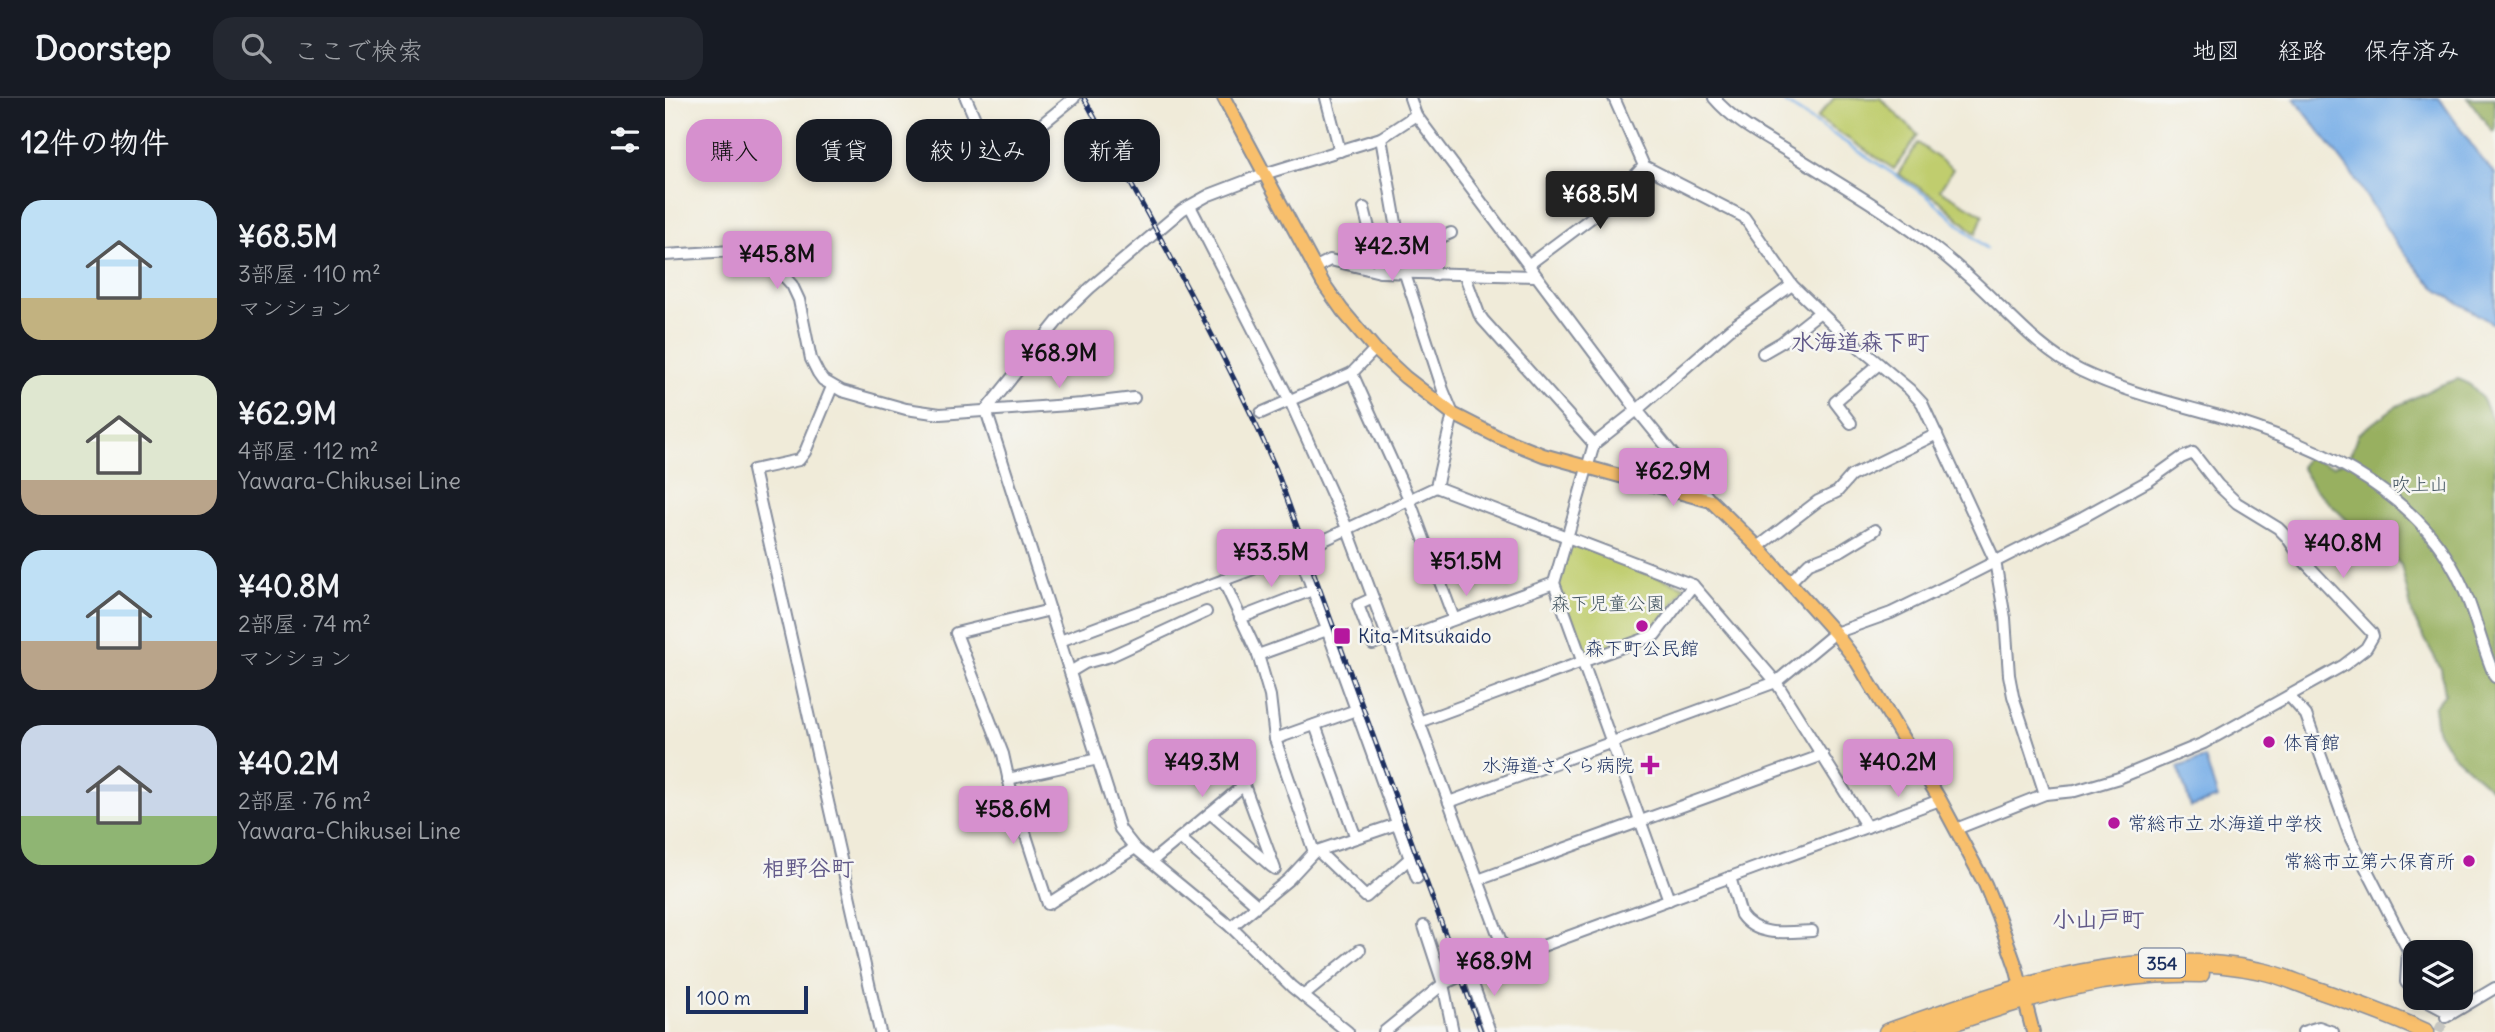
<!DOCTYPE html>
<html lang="ja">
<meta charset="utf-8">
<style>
body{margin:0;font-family:Delius,"Klee One",sans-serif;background:#242831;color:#f1f3f6;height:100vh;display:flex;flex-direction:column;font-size:26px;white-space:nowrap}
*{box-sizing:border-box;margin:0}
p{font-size:23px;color:#9ea1a6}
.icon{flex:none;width:38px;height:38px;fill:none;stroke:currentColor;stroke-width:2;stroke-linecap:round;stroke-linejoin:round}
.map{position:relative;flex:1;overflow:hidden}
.details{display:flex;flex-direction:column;background:#171b24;width:665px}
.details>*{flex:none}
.banner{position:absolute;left:21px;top:21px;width:665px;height:63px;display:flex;gap:14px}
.fabs{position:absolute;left:1738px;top:842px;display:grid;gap:14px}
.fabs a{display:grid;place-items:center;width:70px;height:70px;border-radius:14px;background:#171b24;box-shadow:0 4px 10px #0003;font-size:35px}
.scale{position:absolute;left:21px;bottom:18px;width:122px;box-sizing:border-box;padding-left:7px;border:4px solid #1b2f5e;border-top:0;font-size:19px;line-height:24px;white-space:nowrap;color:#1b2f5e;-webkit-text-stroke:5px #f6f6f2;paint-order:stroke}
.price{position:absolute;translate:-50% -60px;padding:0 16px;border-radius:7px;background:#d690ce;color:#111;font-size:23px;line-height:46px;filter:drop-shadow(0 2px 4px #0008)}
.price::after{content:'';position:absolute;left:50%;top:42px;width:21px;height:16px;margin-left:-10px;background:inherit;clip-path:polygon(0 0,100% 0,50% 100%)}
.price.active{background:#222;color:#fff}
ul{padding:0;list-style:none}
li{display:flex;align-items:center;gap:21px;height:175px;padding:0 21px}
li span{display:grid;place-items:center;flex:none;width:196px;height:140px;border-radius:21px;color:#555}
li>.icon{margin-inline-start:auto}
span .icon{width:84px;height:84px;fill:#fffc;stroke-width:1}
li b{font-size:30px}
h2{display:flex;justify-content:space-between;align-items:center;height:84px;padding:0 21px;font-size:30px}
.tag{padding:0 24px;border-radius:21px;background:#171b24;box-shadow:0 4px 10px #0003;font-size:24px;line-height:63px}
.tag.active{background:#d690ce;color:#111}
header{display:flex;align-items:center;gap:42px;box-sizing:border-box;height:98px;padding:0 35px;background:#171b24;border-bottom:2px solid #363941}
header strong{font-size:33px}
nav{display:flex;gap:38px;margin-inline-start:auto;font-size:24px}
.search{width:490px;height:63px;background:#242831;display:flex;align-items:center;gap:18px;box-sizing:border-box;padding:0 24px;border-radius:21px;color:#9ea1a6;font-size:26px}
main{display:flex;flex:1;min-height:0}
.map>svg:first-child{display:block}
.green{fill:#c0cd6e;stroke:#6e7e66;stroke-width:2}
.forest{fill:#98b061;stroke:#5a7060;stroke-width:2}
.water{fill:#79afe7;stroke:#4a6fa2;stroke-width:2}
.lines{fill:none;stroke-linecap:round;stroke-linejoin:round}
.stream{stroke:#79afe7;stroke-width:2.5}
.minor-tunnel{stroke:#c5c5c0;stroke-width:10;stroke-dasharray:10 5;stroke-linecap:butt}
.minor-casing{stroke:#868d9c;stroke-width:14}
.major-casing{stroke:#868d9c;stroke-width:16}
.highway-casing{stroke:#868d9c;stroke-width:19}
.minor{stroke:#fff;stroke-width:10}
.major{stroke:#f8bf6c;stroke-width:12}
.highway{stroke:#f8bf6c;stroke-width:16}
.rail-casing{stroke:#1b2f5e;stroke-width:5}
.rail{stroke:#f6f6f2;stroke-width:2.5;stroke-dasharray:8;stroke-linecap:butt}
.poi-dot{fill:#b5179e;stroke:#f6f6f2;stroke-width:2.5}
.labels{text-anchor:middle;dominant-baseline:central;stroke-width:5;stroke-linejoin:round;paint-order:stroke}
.shield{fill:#f6f6f2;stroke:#5d6b8a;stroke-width:2}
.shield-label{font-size:18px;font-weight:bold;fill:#1b2f5e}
.park-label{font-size:19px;fill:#445662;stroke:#f6f6f2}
.poi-label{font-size:19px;fill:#1b2f5e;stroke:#f6f6f2;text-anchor:start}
.quarter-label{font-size:23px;font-weight:bold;fill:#625a89;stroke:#f6f6f2}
</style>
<header>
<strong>Doorstep</strong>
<div class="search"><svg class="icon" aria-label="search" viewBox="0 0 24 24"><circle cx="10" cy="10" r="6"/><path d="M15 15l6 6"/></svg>ここで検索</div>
<nav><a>地図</a><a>経路</a><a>保存済み</a></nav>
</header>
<main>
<section class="details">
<h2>12件の物件<svg class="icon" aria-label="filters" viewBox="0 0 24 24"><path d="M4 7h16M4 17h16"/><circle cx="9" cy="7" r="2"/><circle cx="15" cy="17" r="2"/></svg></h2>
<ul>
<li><span style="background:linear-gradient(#bfe0f5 70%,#c2b280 0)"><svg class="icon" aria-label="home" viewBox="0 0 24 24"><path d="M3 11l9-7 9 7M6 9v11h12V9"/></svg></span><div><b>¥68.5M</b><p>3部屋 · 110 m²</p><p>マンション</p></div></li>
<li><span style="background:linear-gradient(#dfe7d0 75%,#b9a48a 0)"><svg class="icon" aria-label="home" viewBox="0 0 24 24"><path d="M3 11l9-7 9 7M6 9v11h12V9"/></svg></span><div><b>¥62.9M</b><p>4部屋 · 112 m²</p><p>Yawara-Chikusei Line</p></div></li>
<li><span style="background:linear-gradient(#bfe0f5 65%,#b9a48a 0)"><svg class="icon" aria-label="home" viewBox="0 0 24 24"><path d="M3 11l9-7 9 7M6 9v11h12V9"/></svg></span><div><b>¥40.8M</b><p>2部屋 · 74 m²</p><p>マンション</p></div></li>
<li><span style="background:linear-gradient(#c9d6e8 65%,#8fb573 0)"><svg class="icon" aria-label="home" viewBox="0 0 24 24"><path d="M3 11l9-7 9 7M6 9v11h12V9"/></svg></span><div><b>¥40.2M</b><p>2部屋 · 76 m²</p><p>Yawara-Chikusei Line</p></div></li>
</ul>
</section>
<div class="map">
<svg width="1830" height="934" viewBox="0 0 1830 934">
<rect width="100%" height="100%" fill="#f6f6f2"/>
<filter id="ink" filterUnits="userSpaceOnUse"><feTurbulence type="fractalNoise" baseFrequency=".0143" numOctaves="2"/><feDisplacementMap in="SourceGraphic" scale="14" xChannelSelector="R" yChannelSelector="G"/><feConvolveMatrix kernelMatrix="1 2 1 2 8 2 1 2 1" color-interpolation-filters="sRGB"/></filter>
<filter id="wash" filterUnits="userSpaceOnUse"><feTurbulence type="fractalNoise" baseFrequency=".00686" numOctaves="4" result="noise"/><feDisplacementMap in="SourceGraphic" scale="28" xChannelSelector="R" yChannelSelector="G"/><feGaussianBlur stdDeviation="1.57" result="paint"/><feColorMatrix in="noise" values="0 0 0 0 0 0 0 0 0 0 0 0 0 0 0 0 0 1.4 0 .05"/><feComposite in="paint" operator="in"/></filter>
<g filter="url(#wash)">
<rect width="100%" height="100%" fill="#f0ebd9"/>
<g class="green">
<polygon points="1169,0 1215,0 1253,37 1229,71 1152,20"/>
<polygon points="1253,45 1288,71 1275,92 1318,117 1311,136 1275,103 1233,76"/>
<polygon points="905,444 1020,489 990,533 919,559 892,485"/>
</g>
<g class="forest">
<polygon points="1803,0 1830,0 1830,33 1828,34"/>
<path d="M1793,281C1815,288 1822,308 1830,329V694L1786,655L1772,632L1769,609L1780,596L1776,571L1748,519L1736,467L1724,455L1691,449L1686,426L1649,390L1636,369L1641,359L1667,368L1683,362L1693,336L1730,309L1773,288Z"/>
</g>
<g class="water">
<polygon points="1629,0 1774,0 1818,63 1830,76 1830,227 1774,193 1757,176 1729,142 1687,76"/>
<polygon points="1540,660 1553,700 1526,709 1513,669"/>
</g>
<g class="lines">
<polyline class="stream" points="1113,0 1262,98 1322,151"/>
</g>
</g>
<g filter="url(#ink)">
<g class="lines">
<polyline class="minor-tunnel" points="1773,934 1781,919"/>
<g class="minor-casing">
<g id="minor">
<polyline points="301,0 314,30 334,61 409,0"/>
<polyline points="661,0 675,53"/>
<polyline points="745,0 751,17 972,312 1046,403"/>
<polyline points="949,0 979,68 1079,119 1127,187 1176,234 1244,291 1257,305 1330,463 1340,520 1344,577 1348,598 1380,696"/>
<path d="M1049,0C1071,26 1105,42 1135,61C1193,97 1252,131 1303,178C1340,210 1371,251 1416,273C1460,294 1505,304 1551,317C1643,344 1744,386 1791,475C1809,508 1815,545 1830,579"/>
<polyline points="716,40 740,176 778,292 788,316 771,389"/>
<polyline points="525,108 625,303 682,430 842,860"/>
<polyline points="699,110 715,174"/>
<polyline points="0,157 83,152 103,161 127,187 134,202 146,261 153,275 158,282 177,293 241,311 275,316 418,306 469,300"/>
<polyline points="863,167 938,111 979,68"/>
<polyline points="649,170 665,162 715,174 871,178"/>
<polyline points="769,177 767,143 786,135"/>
<polyline points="800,178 814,216 818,222 929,346"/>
<polyline points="1098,255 1117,244 1155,214"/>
<polyline points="687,275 744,401 789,521"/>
<polyline points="167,289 140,354 134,362 88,372 215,934"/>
<polyline points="321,312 455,731 470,750 566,829 627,889 683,934"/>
<polyline points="321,312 399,215 425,190 517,112 544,97 599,76 716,40 751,17"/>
<polyline points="596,315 687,275 710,251"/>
<polyline points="1186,325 1170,304 1214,266"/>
<polyline points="1093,449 1153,403 1172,394 1186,378 1272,336"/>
<polyline points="634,454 752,780"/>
<polyline points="558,482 593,557 605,598 610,641 649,754"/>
<polyline points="1125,484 1144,465 1177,452 1210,432"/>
<polyline points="708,500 693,507 708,546 723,540"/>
<polyline points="385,512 291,535 338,656 345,688 383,806 470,750"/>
<polyline points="575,520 647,492"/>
<polyline points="395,543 634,454 771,389 1028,487 1111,584 1202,729"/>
<polyline points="725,545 889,485"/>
<polyline points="593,557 662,532"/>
<polyline points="405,574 420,565 446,558 541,514"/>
<polyline points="1624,598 1641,617 1686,741 1743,852 1741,884 1750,895"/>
<polyline points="754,624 990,537 1028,487"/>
<polyline points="650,627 691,740"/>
<polyline points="610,641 691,612"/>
<polyline points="561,654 579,687 610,771"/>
<polyline points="343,681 433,661"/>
<polyline points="784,704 1111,584 1170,535 1226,515 1296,481 1418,419 1485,382 1516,360 1528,355 1553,387 1572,405 1613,430 1621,438 1637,461 1707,535 1708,538 1701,550 1679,567 1539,645 1454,680 1410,693 1380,696 1291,731"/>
<polyline points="545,715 607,769"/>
<polyline points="515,740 592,807"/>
<polyline points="654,754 701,799 744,761"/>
<polyline points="487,763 579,687"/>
<path d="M1065,779L1076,817C1092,840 1124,834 1147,833"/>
<polyline points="813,782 1158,657"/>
<polyline points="1004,802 889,485 929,346 972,312 1065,231 1127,187"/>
<polyline points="759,828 778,886 788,934"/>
<polyline points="566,829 623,782 649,754 732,726"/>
<polyline points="804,875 825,934"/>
<polyline points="638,898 695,852"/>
<polyline points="1756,900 1786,916"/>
<polyline points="1781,919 1830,890"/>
<polyline points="719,934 778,886 796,878 1275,702"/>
<polyline points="1638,934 1654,929 1668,934"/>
</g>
</g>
<g class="major-casing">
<polyline id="major" points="559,0 658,185 677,212 710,251 740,279 788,316 833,339 878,357 1046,403 1093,449 1170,535 1192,564 1275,702 1320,786 1333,818 1351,869 1368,934"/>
</g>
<g class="highway-casing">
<g id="highway">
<path d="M1222,934C1345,891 1463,845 1596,873C1613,876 1630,884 1647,890C1685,903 1724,917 1761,934"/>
<path d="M1260,934C1354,903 1435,872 1536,876"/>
</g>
</g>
<use href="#minor" class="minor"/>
<use href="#major" class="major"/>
<use href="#highway" class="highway"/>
<g class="rail-casing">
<path id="rail" d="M419,0C485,122 555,243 611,371L816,934"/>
</g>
<use href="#rail" class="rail"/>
</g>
</g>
<g class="poi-dot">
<circle cx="977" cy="528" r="7"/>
<rect x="668" y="529" width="18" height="18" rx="3.5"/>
<circle cx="1604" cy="644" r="7"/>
<path d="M981.5 656.5h7v7h7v7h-7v7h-7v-7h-7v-7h7z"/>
<circle cx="1449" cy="725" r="7"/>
<circle cx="1804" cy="763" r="7"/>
</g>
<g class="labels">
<rect class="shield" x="1474" y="850.5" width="46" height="29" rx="5"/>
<g class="shield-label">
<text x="1497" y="865">354</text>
</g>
<g class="park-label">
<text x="1755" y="386">吹上山</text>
<text x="943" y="505">森下児童公園</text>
</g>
<g class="poi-label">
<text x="693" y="538">Kita-Mitsukaido</text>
<text x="977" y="550" text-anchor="middle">森下町公民館</text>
<text x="1618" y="644">体育館</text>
<text x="969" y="667" text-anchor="end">水海道さくら病院</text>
<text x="1463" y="725">常総市立 水海道中学校</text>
<text x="1790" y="763" text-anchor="end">常総市立第六保育所</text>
</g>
<g class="quarter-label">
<text x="1195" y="243">水海道森下町</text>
<text x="143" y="769">相野谷町</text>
<text x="1433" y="820">小山戸町</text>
</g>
</g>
</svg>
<div class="fabs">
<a><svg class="icon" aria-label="layers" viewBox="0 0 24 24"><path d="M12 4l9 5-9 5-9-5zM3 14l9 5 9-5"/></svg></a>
</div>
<div class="scale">100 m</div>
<b class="price active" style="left:935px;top:133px">¥68.5M</b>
<b class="price" style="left:727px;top:185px">¥42.3M</b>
<b class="price" style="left:112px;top:193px">¥45.8M</b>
<b class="price" style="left:394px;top:292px">¥68.9M</b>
<b class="price" style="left:1008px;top:410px">¥62.9M</b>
<b class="price" style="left:1678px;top:482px">¥40.8M</b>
<b class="price" style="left:606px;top:491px">¥53.5M</b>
<b class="price" style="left:801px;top:500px">¥51.5M</b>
<b class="price" style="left:537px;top:701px">¥49.3M</b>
<b class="price" style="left:1233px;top:701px">¥40.2M</b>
<b class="price" style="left:348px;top:748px">¥58.6M</b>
<b class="price" style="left:829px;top:900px">¥68.9M</b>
<div class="banner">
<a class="tag active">購入</a>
<a class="tag">賃貸</a>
<a class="tag">絞り込み</a>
<a class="tag">新着</a>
</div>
</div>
</main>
